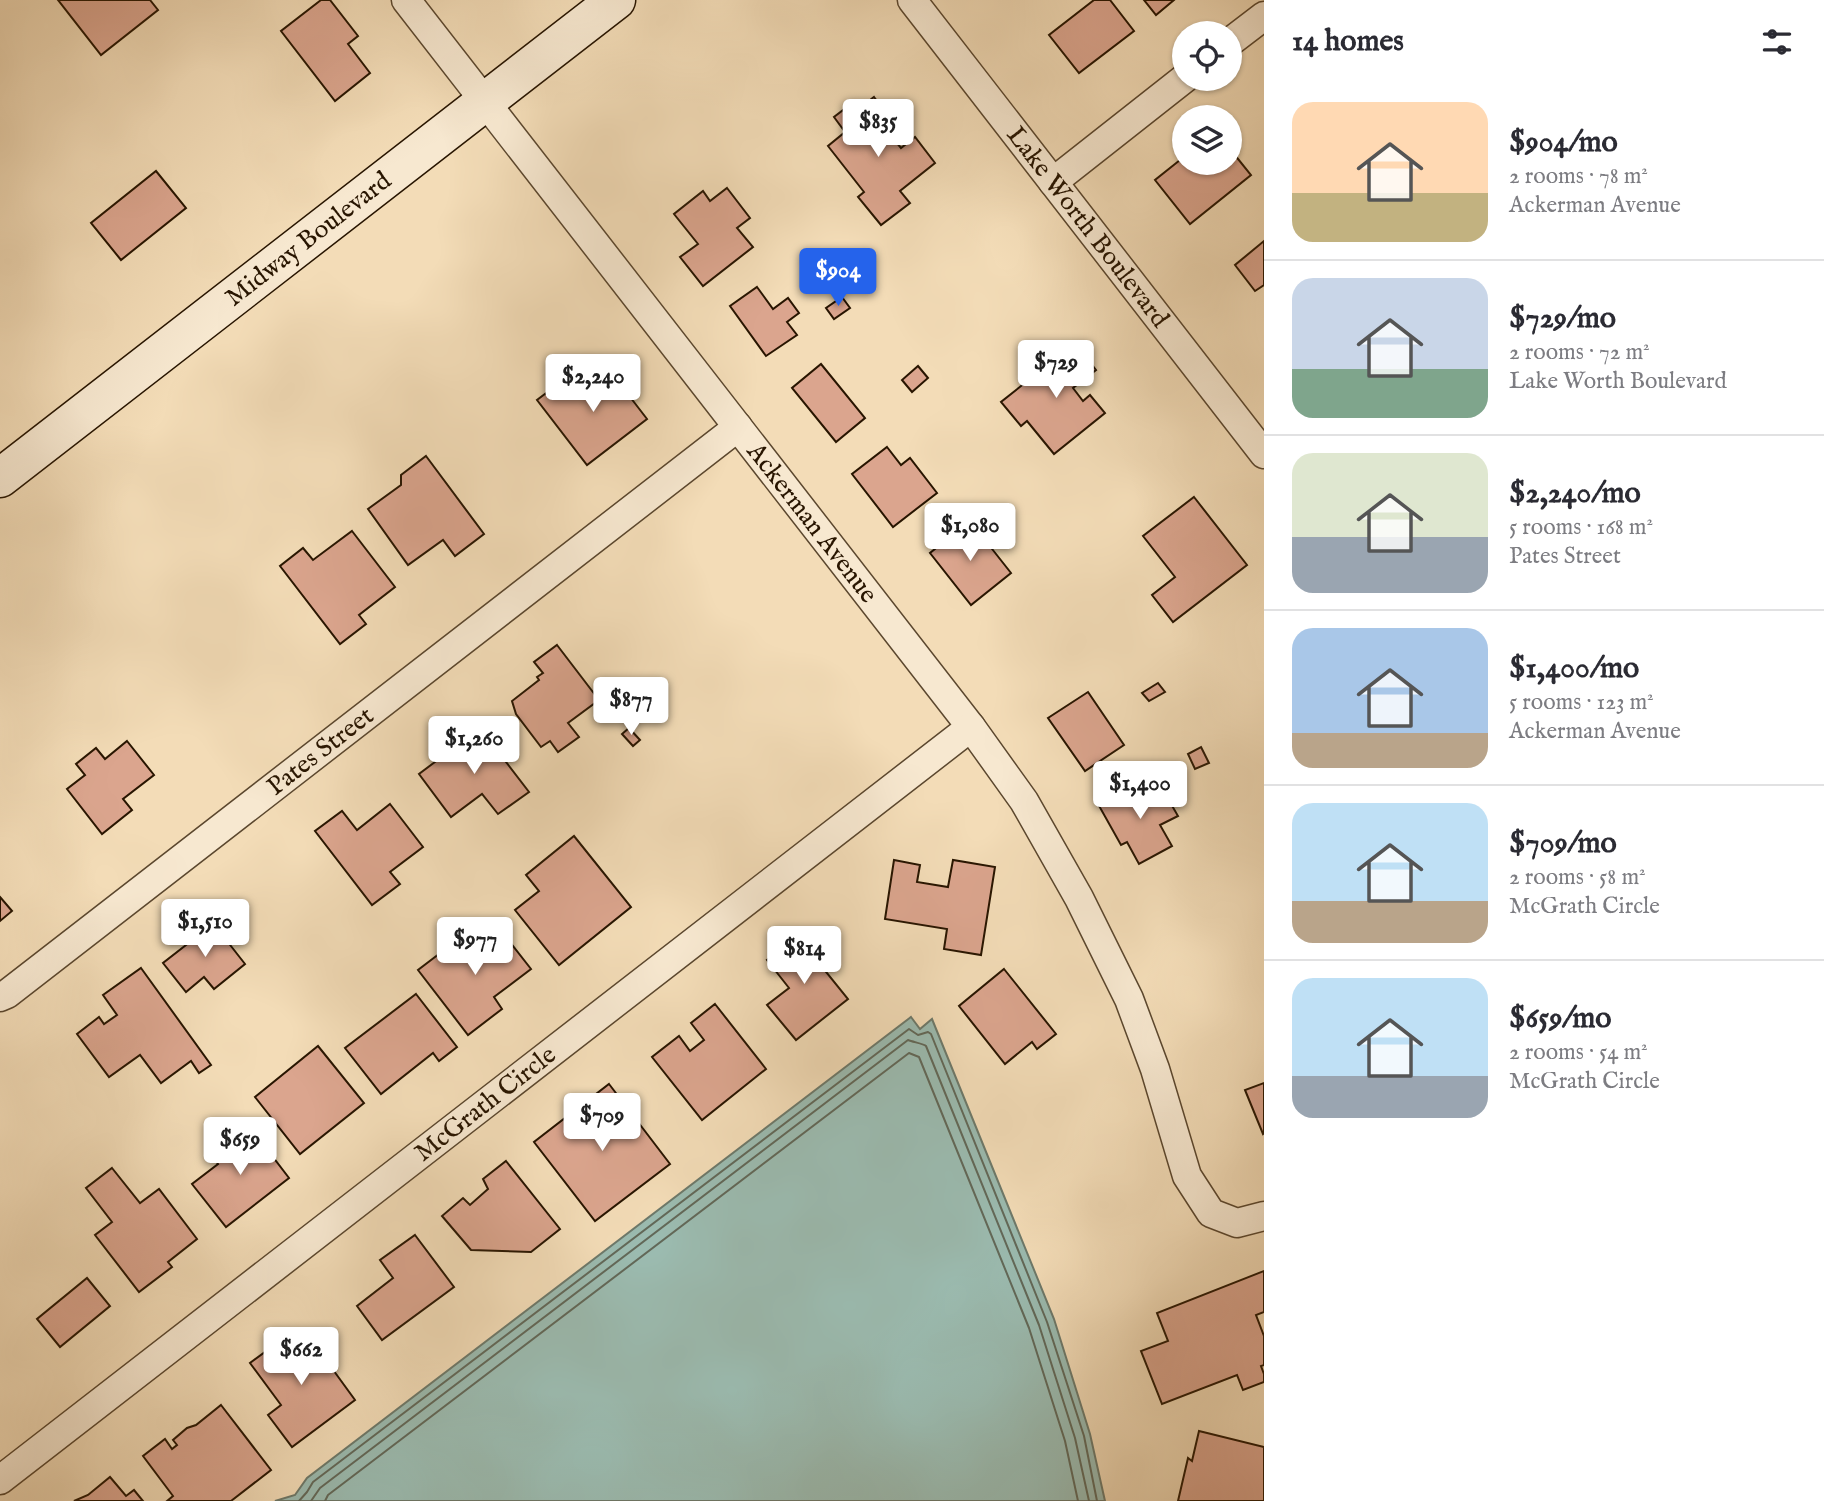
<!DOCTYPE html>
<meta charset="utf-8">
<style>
body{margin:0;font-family:"IM FELL English",serif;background:#f2f2f3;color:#2b2b33;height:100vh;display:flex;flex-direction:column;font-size:26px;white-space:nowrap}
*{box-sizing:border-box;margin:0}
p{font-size:23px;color:#7c7c81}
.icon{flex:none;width:38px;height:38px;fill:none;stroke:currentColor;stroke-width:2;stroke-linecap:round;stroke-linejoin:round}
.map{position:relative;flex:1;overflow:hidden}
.side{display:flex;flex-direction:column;background:#fff;width:560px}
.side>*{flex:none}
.tools{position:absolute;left:1172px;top:21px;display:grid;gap:14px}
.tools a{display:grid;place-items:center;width:70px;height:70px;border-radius:50%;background:#fff;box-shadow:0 2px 5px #0004;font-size:35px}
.price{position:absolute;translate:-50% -60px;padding:0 16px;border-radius:7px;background:#fff;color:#222;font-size:23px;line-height:46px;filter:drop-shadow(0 2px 4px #0008)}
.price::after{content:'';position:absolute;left:50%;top:42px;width:21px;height:16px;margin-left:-10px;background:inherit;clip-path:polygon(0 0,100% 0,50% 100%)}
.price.selected{background:#2563eb;color:#fff}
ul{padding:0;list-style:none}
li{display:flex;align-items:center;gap:21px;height:175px;padding:0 28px}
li+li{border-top:2px solid #e1e1e2}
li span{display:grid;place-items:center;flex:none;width:196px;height:140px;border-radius:21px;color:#555}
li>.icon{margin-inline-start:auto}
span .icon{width:84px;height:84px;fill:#fffc;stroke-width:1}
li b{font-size:30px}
h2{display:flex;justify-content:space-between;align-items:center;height:84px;padding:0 28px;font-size:30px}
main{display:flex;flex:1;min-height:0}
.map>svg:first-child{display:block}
.water{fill:#9bbbb0;stroke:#6d796a;stroke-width:2}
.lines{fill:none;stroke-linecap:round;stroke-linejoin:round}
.shore{stroke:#626858;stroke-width:2}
.building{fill:#dba58e;stroke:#281500;stroke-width:2}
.street-casing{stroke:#5b472e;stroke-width:31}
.secondary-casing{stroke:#281500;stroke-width:41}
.street{stroke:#f7e8d0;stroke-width:28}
.secondary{stroke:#f7e8d0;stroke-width:38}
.labels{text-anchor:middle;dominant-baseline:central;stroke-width:7;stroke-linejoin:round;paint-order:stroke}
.street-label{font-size:26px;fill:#281500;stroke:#f7e8d0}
</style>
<main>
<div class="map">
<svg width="1264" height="1501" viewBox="0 0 1264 1501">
<rect width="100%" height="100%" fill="#f3dcb7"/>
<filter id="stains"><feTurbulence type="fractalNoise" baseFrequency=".00286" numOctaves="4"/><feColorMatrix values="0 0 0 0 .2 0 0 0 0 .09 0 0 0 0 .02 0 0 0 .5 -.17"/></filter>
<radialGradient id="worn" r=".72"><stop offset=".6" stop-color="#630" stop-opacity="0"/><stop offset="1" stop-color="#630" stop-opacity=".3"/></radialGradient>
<polygon class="water" points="911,1017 920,1029 932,1019 1054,1319 1090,1434 1105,1501 275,1501 295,1495 307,1478"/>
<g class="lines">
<g class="shore">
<polyline points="299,1501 307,1492 313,1482 909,1029 918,1035 928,1032 931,1034 1047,1322 1084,1436 1097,1501"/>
<path d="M311,1501L320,1488L908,1040C913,1042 924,1044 926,1046L1039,1325L1075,1438L1089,1501"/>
<polyline points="325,1501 328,1495 909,1053 919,1057 1029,1328 1065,1441 1078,1501"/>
</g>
</g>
<g class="building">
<polygon points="58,0 150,0 158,10 101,55"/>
<polygon points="321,0 330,0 358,36 348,44 370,73 335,101 281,31"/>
<polygon points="1094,0 1110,0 1134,31 1079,73 1049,35"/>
<polygon points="1144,0 1174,0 1156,15"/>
<polygon points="874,97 896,126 888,132 901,148 915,137 935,163 900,191 910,203 881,225 858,197 864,192 828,146 845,132 834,117 851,104 856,111"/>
<polygon points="1230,149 1251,175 1190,224 1155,180 1185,156 1185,163 1195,163 1196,164 1198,163 1230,163"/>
<polygon points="156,171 186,208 121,260 91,223"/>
<polygon points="727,188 750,218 737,228 753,247 703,286 680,257 698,244 674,214 703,191 710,201"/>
<polygon points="1264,241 1264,285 1255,291 1235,265"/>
<polygon points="757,287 773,309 788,298 799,313 787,322 797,335 766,356 730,306"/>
<polygon points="842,297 850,308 834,319 826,308"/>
<polygon points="1075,343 1096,370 1073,388 1083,401 1090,395 1105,413 1054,454 1027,421 1021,426 1001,402"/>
<polygon points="821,364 865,418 836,442 792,388"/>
<polygon points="918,366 928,378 912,392 902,380"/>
<polygon points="607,367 647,419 587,465 537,400 566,378 577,391"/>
<polygon points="887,447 901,465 910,458 937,493 893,527 852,474"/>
<polygon points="426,456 484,534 455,556 443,540 408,565 368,509 401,485 401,475"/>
<polygon points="1194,497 1247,565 1173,622 1152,595 1175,577 1143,536"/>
<polygon points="970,521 1011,573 971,605 930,553"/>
<polygon points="352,531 395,587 359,615 366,624 340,644 280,566 303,548 313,560"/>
<polygon points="557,645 599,700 568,723 579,737 558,752 550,741 541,747 516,714 512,701 539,680 537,677 543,673 534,662"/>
<polygon points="1158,683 1165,692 1149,701 1142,693"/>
<polygon points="1088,692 1124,745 1085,771 1048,718"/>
<polygon points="480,728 529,792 498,814 482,794 451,817 419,774"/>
<polygon points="629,728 640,740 633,746 622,734"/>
<polygon points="127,741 154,775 123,799 132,810 102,834 67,789 85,775 76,764 96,748 105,759"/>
<polygon points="1201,747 1209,763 1195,769 1188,754"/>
<polygon points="1136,783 1146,800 1163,790 1178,816 1160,825 1172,846 1139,864 1127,842 1121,845 1098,804"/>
<polygon points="390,804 423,847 390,872 400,884 372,905 315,831 342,811 357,830"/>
<polygon points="574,836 631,907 559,965 515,910 539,891 526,875"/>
<polygon points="894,860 920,865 917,882 948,887 953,860 995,867 981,955 944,949 947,929 885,919"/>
<polygon points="0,897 12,911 0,921"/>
<polygon points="209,918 245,964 214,989 204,977 186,992 163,963 195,938 190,934"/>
<polygon points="495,923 531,969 494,997 502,1009 468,1035 418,970 452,944 458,951"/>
<polygon points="806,929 827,956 818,962 848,999 796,1040 767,1005 789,988 767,960"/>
<polygon points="141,968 211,1065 199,1073 191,1061 161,1083 140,1055 109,1077 77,1034 99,1017 104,1024 117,1015 103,995"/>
<polygon points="1004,969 1056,1034 1037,1049 1032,1042 1005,1064 959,1006"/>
<polygon points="416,994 457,1047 439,1061 433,1053 381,1094 345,1048"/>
<polygon points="715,1004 766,1069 702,1120 652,1057 679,1036 690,1051 704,1040 691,1023"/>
<polygon points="318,1046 364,1103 300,1154 255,1097"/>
<polygon points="1264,1083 1264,1133 1263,1134 1245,1090"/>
<polygon points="609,1084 670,1164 595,1221 534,1142"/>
<polygon points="250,1127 289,1178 226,1227 192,1184 218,1164 212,1156"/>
<polygon points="506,1161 560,1229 531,1252 471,1250 442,1216 463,1198 470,1205 488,1189 483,1179"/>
<polygon points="112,1168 140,1203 159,1189 197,1239 168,1262 172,1267 139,1292 95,1235 112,1222 86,1188"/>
<polygon points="415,1235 454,1287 382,1340 357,1306 393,1278 380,1260"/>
<polygon points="1264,1271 1264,1312 1256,1315 1264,1336 1264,1365 1261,1366 1264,1374 1264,1382 1243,1390 1237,1375 1162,1404 1141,1351 1168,1341 1157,1313"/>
<polygon points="87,1278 110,1306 60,1347 37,1319"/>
<polygon points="307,1334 355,1400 292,1447 268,1415 281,1405 250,1363 280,1341 293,1339 296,1342"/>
<polygon points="221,1405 271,1470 231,1501 167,1501 173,1496 143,1456 165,1439 172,1449 177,1445 173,1440 187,1428 196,1425"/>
<polygon points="1199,1431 1264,1447 1264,1501 1178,1501 1188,1458 1192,1461"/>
<polygon points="110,1477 126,1496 134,1490 143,1501 74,1501 88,1495"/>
</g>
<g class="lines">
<g class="street-casing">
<g id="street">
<path id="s1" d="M406,0L971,727L1024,801L1079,898L1129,999L1155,1069L1187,1176L1211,1213L1237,1223L1264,1216"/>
<path id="s2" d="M912,0L1264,454"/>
<polyline points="1230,42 1264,16"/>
<polyline points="1053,182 1185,78"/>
<path id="s3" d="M0,997L7,994L738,427"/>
<path id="s4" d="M0,1480L971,727"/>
</g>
</g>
<g class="secondary-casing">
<g id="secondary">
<path id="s5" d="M0,478L616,0"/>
</g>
</g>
<use href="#street" class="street"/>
<use href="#secondary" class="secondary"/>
</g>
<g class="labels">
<g class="street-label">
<text stroke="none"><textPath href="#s2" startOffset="287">Lake Worth Boulevard</textPath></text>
<text stroke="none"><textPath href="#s5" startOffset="390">Midway Boulevard</textPath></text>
<text stroke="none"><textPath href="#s1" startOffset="662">Ackerman Avenue</textPath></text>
<text stroke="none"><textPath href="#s3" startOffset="404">Pates Street</textPath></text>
<text stroke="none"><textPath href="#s4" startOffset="614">McGrath Circle</textPath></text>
</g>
</g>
<rect width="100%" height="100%" filter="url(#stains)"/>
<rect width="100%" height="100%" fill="url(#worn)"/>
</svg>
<div class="tools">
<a><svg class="icon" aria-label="locate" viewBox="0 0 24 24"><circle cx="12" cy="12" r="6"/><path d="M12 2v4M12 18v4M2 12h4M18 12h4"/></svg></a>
<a><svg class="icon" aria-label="layers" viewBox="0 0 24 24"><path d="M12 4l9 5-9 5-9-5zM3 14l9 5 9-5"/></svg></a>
</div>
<b class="price" style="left:878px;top:159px">$835</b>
<b class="price selected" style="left:838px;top:308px">$904</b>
<b class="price" style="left:1056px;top:400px">$729</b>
<b class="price" style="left:593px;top:414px">$2,240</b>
<b class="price" style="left:970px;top:563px">$1,080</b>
<b class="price" style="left:631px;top:737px">$877</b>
<b class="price" style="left:474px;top:776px">$1,260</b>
<b class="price" style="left:1140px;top:821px">$1,400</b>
<b class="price" style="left:205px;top:959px">$1,510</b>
<b class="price" style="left:475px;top:977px">$977</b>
<b class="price" style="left:804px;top:986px">$814</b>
<b class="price" style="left:602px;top:1153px">$709</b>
<b class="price" style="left:240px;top:1177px">$659</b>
<b class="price" style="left:301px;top:1387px">$662</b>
</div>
<section class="side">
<h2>14 homes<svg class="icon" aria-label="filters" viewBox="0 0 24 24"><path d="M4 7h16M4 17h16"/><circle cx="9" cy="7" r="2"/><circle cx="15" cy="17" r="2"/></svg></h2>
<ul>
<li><span style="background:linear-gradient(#ffd9b3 65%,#c2b280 0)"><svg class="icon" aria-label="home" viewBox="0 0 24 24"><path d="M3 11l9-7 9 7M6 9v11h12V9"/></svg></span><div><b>$904/mo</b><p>2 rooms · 78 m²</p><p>Ackerman Avenue</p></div></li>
<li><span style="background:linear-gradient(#c9d6e8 65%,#7fa58c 0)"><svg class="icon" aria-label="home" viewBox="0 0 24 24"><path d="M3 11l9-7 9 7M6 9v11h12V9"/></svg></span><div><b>$729/mo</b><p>2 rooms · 72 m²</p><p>Lake Worth Boulevard</p></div></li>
<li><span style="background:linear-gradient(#dfe7d0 60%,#9aa5b1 0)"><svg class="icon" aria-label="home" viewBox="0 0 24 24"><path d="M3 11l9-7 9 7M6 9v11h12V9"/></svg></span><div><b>$2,240/mo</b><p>5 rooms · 168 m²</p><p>Pates Street</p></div></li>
<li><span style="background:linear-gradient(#a9c7e8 75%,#b9a48a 0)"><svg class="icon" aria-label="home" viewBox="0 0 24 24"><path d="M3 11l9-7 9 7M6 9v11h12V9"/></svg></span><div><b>$1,400/mo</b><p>5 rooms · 123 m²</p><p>Ackerman Avenue</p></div></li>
<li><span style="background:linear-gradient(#bfe0f5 70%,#b9a48a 0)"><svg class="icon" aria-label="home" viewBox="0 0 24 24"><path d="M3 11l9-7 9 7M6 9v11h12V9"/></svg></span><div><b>$709/mo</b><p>2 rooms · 58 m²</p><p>McGrath Circle</p></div></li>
<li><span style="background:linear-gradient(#bfe0f5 70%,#9aa5b1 0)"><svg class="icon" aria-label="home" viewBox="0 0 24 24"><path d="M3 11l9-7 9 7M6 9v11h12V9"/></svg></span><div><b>$659/mo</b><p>2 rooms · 54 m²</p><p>McGrath Circle</p></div></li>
</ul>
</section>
</main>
